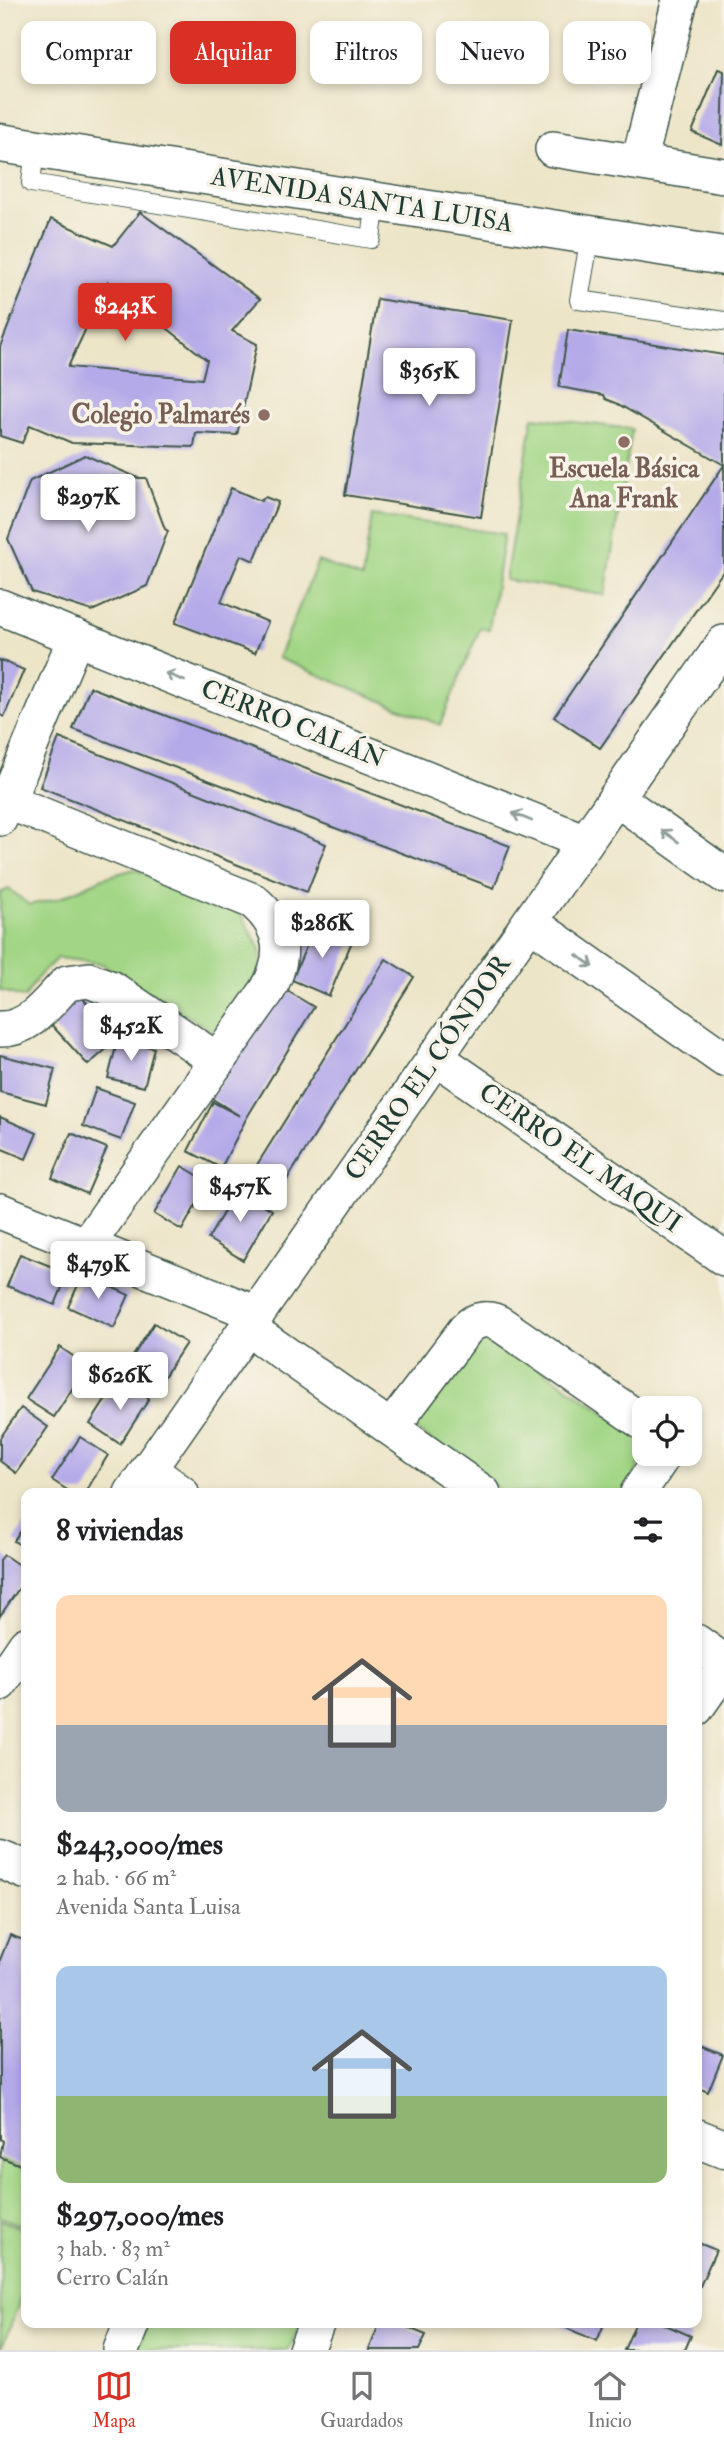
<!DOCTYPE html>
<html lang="es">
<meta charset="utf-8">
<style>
body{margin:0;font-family:"IM FELL Double Pica",serif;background:#f2f2f2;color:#202124;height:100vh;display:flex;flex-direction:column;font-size:26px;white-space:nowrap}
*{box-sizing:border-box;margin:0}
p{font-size:23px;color:#757577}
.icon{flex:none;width:38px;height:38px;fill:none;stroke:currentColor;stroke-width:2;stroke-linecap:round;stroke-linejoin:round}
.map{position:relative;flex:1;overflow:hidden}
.drawer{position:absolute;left:21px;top:1488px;width:681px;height:840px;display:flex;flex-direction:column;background:#fff;border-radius:14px;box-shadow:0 4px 10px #0003}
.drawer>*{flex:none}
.banner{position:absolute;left:21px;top:21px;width:682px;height:63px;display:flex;gap:14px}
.controls{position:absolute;left:632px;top:1396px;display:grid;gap:14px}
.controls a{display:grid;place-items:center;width:70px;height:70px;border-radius:14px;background:#fff;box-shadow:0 4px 10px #0003;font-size:35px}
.price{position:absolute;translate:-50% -60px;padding:0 16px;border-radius:7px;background:#fff;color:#222;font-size:23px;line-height:46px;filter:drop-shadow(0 2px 4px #0008)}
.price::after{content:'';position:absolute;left:50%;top:42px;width:21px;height:16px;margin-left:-10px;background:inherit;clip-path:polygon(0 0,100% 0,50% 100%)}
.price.active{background:#d93025;color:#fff}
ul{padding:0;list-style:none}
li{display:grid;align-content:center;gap:14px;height:371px;padding:0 35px}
li span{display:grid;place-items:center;height:217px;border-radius:14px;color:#555}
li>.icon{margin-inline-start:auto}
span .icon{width:126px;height:126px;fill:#fffc;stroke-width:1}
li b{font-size:30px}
h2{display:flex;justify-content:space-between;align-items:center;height:84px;padding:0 35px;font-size:30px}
.tag{padding:0 24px;border-radius:14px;background:#fff;box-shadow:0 4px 10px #0003;font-size:24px;line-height:63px}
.tag.active{background:#d93025;color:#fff}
.tab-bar{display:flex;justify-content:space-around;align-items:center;height:98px;border-top:2px solid #e0e0e0;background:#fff;font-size:19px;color:#757577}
.tab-bar a{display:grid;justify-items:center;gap:4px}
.tab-bar .active{color:#d93025}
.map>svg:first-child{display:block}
.green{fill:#a2d685;stroke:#608a5c;stroke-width:2}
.building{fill:#b5aae9;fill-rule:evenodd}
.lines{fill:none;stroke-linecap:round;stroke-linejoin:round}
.lane-casing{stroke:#3e564a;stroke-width:20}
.street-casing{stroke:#3e564a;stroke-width:38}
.secondary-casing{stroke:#3e564a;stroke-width:41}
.lane{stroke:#fff;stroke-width:18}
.street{stroke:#fff;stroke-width:35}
.secondary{stroke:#fff;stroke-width:38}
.oneway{stroke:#8f9e9a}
.education-dot{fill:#8d6e63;stroke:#f7f3e8;stroke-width:2.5}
.labels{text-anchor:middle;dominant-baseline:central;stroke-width:7;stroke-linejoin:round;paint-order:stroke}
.street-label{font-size:26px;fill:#1f3d34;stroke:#f7f3e8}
.education-label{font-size:26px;font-weight:bold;fill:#785e54;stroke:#f7f3e8;text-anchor:end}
</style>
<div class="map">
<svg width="724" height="2350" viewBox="0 0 724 2350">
<rect width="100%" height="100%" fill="#f7f3e8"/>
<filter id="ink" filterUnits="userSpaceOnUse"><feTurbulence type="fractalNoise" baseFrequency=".0143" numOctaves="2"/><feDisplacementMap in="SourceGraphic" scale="14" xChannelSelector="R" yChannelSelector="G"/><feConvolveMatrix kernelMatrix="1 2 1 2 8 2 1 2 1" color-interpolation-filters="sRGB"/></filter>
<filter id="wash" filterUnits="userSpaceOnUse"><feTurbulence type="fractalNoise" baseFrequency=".00686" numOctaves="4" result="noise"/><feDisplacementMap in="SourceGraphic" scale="28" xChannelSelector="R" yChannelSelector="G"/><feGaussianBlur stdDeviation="1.57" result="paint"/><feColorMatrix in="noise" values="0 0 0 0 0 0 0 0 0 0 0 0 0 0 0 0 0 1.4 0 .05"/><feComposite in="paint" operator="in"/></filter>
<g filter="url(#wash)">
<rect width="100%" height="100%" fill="#ede5c8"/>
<g class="green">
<polygon points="533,417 632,429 605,595 505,580"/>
<polygon points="372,515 504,534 489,630 480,628 440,725 278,658 318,561 362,578"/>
<polygon points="134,869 240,912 260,949 261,976 216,1033 100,963 57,958 37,978 25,998 0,990 0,893 9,889 29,905 60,898 103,878"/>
<polygon points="481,1328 644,1439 644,1454 627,1493 504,1493 415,1429 415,1416"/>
<polygon points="0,2160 26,2170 26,2227 0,2217"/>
<polygon points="0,2220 26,2230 26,2285 1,2350"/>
<polygon points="149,2322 300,2322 289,2350 137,2350"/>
</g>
<g id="blocks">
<g class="building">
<polygon points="718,69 724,71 722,145 692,132"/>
<path d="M140,212L260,299L232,331L257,344L237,435L196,433L194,447L72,443L30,425L22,443L0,436V347L51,219L113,246ZM108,281L207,360L202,379L68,367Z"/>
<polygon points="377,299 513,320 481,517 345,495"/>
<polygon points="568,330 724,355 724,570 600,748 554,717 724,465 616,403 606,399 604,395 559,387"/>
<polygon points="85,455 138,478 146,478 165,529 168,531 147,586 92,611 32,592 8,539 30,481"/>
<polygon points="231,488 261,501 265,497 278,502 254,561 241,555 221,602 268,622 255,653 175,623"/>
<polygon points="0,660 24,670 4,717 0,715"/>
<polygon points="90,687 510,846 494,888 73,729"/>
<polygon points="59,738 326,844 307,892 40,787"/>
<polygon points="316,923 353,939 329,996 292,980"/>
<polygon points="386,959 414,977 278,1194 250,1176"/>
<polygon points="279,986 314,1007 246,1119 221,1168 188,1151 213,1102 240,1116 211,1098"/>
<polygon points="79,994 118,1039 88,1065 48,1021"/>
<polygon points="118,1039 154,1048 144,1087 108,1078"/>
<polygon points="0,1055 55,1069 46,1104 0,1092"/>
<polygon points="96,1088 135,1102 121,1140 83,1126"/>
<polygon points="0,1117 37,1133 26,1159 0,1148"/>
<polygon points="71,1133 107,1148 87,1194 52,1178"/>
<polygon points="182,1166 209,1182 182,1230 154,1214"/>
<polygon points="237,1189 272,1210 243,1260 208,1239"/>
<polygon points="20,1254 68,1273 55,1305 7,1286"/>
<polygon points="83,1274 129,1295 114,1328 68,1307"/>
<polygon points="154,1323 186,1343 156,1389 125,1369"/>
<polygon points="60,1347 87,1366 54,1417 26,1399"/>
<polygon points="119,1379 149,1399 120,1444 90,1424"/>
<polygon points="21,1408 48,1427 16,1473 0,1461 0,1438"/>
<polygon points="80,1437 108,1455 85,1493 72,1493 52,1480"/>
<polygon points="26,1523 26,1549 14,1541"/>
<polygon points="4,1555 26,1570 26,1578 0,1616 0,1560"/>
<polygon points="10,1935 26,1941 26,2167 0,2157 3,2141 0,2139 0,1960"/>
<polygon points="696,2044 723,2055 708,2092 696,2087"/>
<polygon points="696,2242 716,2250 700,2286 696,2285"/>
<polygon points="380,2322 394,2322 426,2335 419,2350 369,2350"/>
<polygon points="552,2322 605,2322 597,2341"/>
<polygon points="636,2322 659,2322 691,2336 685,2350 624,2350"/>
</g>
</g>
</g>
<g filter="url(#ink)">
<use href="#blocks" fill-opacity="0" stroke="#3e564a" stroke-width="2"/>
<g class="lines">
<g class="lane-casing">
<g id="lane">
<polyline points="35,149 31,183 371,239 376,202"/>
<polyline points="590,236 579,300 724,321"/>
</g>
</g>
<g class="street-casing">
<g id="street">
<polyline points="553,149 724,176"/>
<polyline points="639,162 680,0"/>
<polyline points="0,607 585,842"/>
<polyline points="616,798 724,875"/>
<path d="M7,801L253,901C284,927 287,957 267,991L86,1246"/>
<polyline points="0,818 76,637"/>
<polyline points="530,922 724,1059"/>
<path d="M0,1029C30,1030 48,1002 67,983L89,980L112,989L218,1061"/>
<polyline points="435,1057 724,1258"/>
<polyline points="0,1211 257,1314"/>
<polyline points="247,1327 483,1493"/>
<path d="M391,1428L466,1329C476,1318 490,1317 502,1325L644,1423"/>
<polyline points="148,1469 181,1493"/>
<polyline points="132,1493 724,643"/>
<polyline points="638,1493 664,1454"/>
<polyline points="696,1642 724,1662"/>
<polyline points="0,1683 26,1645"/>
<polyline points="696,1708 724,1668"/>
<polyline points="121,2350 132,2322"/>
<polyline points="306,2350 317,2322"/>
</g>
</g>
<g class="secondary-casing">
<g id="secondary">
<polyline points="0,143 724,256"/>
<polyline points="0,1859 26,1870"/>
<polyline points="696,2138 724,2149"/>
</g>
</g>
<use href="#lane" class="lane"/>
<use href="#street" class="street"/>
<use href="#secondary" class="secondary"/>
</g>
<defs><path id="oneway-shaft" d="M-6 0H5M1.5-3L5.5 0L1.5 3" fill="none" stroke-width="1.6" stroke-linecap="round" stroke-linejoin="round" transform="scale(1.75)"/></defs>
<g class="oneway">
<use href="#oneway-shaft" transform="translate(175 677) rotate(-158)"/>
<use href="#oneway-shaft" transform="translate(522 817) rotate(-158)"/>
<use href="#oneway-shaft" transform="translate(670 836) rotate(-145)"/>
<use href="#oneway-shaft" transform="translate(585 961) rotate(35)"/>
</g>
</g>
<g class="education-dot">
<circle cx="264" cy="415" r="7"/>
<circle cx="624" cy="442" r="7"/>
</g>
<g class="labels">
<g class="street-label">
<text transform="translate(362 200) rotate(9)">AVENIDA SANTA LUISA</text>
<text transform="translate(293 724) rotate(22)">CERRO CALÁN</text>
<text transform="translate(428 1068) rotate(-55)">CERRO EL CÓNDOR</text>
<text transform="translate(580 1158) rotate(35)">CERRO EL MAQUI</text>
</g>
<g class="education-label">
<text x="250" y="415">Colegio Palmarés</text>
<text x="624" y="469" text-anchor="middle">Escuela Básica<tspan x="624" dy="30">Ana Frank</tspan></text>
</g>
</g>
</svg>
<div class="controls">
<a><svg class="icon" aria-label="locate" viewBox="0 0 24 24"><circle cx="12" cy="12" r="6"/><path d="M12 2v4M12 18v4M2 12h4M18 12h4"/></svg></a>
</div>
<b class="price active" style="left:125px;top:343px">$243K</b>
<b class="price" style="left:429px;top:408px">$365K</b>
<b class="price" style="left:88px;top:534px">$297K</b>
<b class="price" style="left:322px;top:960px">$286K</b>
<b class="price" style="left:131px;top:1063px">$452K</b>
<b class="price" style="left:240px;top:1224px">$457K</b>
<b class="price" style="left:98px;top:1301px">$479K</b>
<b class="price" style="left:120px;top:1412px">$626K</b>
<div class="banner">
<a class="tag">Comprar</a>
<a class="tag active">Alquilar</a>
<a class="tag">Filtros</a>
<a class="tag">Nuevo</a>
<a class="tag">Piso</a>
</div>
<section class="drawer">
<h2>8 viviendas<svg class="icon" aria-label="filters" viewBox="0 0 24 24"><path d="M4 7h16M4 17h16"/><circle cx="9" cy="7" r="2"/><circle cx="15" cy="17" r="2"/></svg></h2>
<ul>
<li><span style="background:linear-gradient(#ffd9b3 60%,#9aa5b1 0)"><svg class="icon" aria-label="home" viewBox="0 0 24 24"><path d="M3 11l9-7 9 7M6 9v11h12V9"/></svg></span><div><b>$243,000/mes</b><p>2 hab. · 66 m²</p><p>Avenida Santa Luisa</p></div></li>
<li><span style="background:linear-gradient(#a9c7e8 60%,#8fb573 0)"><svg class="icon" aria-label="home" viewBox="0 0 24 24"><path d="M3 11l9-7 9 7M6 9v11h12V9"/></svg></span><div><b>$297,000/mes</b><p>3 hab. · 83 m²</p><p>Cerro Calán</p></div></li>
</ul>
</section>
</div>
<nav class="tab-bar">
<a class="active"><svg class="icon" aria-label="map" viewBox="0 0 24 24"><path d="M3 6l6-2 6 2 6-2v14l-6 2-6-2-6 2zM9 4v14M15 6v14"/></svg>Mapa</a>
<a><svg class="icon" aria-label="saved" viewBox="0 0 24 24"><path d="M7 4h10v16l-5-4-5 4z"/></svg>Guardados</a>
<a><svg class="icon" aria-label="home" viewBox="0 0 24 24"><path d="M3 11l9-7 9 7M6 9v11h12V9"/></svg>Inicio</a>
</nav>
